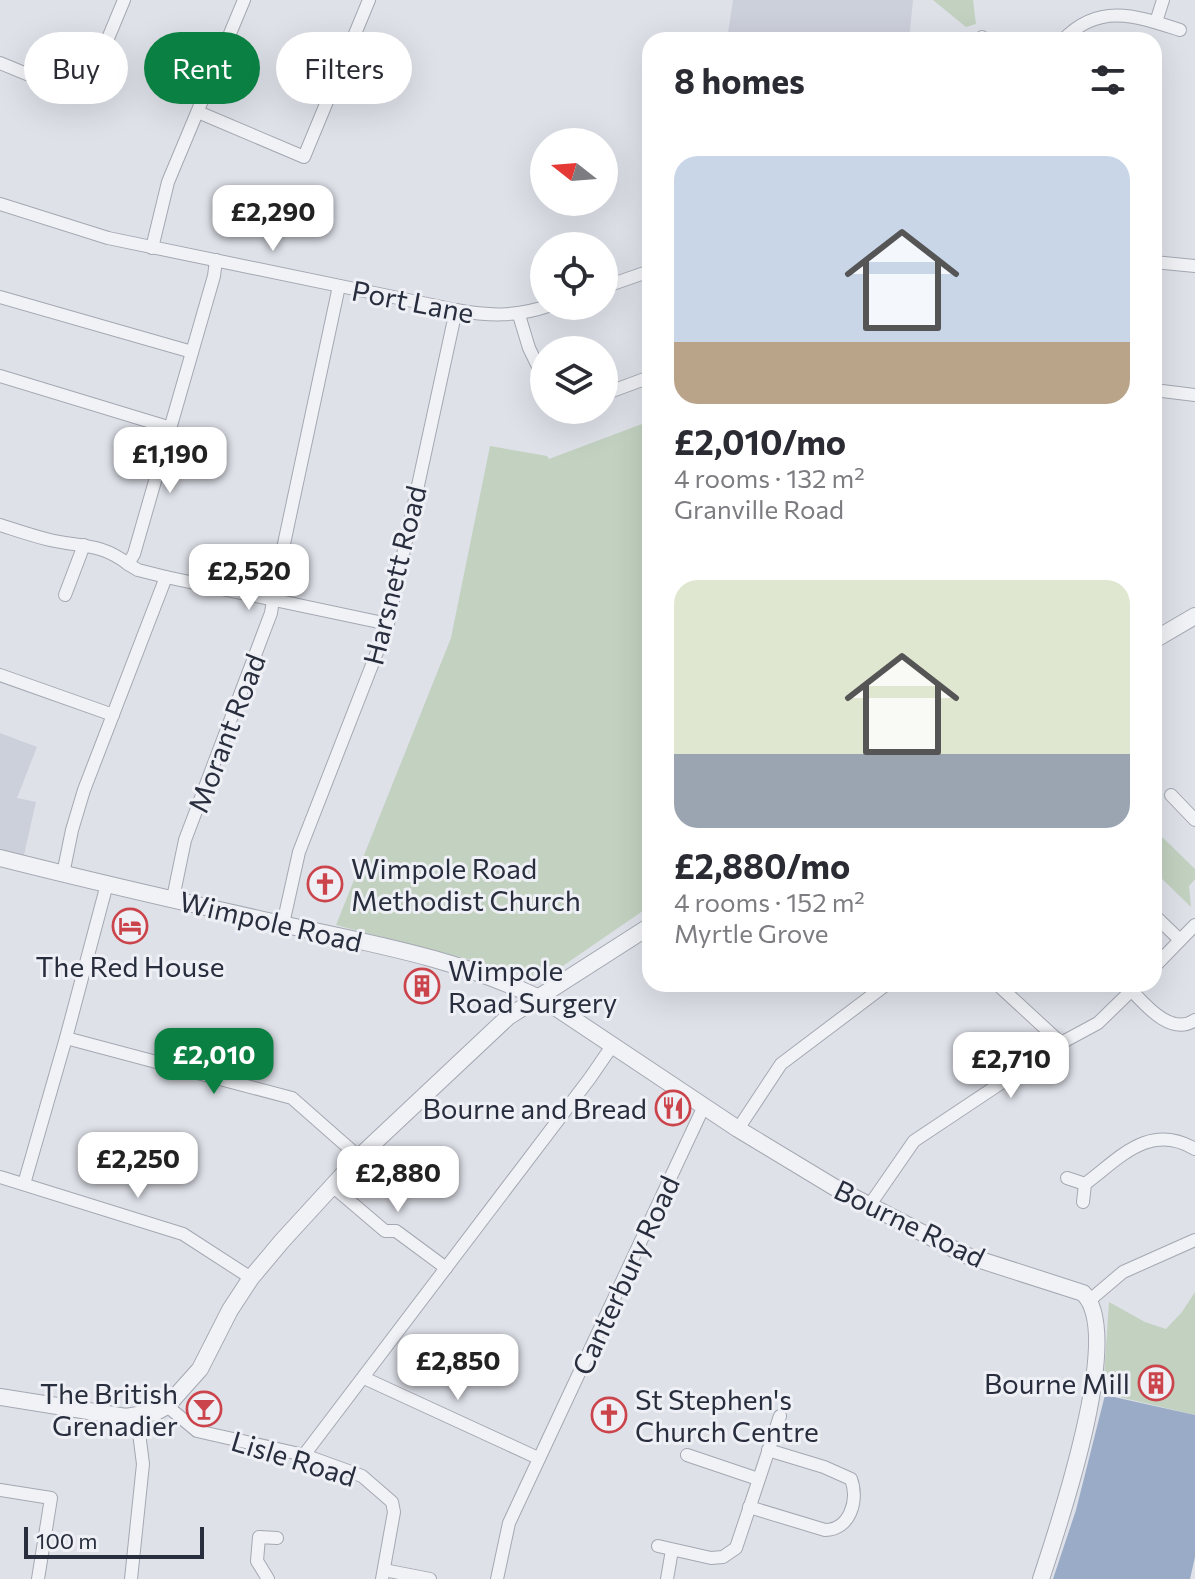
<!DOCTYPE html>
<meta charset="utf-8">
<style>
body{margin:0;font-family:Commissioner,sans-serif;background:#f2f2f3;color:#2b2b33;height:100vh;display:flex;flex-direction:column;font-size:30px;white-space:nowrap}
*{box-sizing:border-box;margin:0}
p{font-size:26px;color:#7c7c81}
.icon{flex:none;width:44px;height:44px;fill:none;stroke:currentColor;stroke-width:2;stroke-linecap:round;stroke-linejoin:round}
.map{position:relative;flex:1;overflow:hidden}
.details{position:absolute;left:642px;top:32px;width:520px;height:960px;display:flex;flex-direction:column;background:#fff;border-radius:24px;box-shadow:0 8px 32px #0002}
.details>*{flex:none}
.guide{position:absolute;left:24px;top:32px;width:498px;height:72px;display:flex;gap:16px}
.needle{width:52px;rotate:287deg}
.buttons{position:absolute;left:530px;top:128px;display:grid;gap:16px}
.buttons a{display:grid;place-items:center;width:88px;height:88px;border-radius:50%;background:#fff;box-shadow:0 8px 32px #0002;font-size:40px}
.scale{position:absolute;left:24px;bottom:20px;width:180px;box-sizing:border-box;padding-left:8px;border:4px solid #282e3e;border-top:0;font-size:22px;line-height:28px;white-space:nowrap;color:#282e3e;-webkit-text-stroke:6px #eef0f5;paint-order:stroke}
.price{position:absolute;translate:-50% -68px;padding:0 18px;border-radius:16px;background:#fff;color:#222;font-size:26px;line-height:52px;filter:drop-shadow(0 2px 4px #0008)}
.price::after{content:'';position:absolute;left:50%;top:48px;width:24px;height:18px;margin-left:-12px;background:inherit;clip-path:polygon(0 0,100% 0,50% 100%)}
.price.active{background:#0b8043;color:#fff}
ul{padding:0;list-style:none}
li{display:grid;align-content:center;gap:16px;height:424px;padding:0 32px}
li span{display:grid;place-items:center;height:248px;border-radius:24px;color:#555}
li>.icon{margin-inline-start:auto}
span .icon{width:144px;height:144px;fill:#fffc;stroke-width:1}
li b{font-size:34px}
h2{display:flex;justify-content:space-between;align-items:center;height:96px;padding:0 32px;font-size:34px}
.tag{padding:0 28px;border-radius:36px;background:#fff;box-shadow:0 8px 32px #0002;font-size:28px;line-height:72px}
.tag.active{background:#0b8043;color:#fff}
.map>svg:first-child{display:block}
.built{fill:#ccd0da}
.green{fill:#c2d1c0}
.water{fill:#9aabc7}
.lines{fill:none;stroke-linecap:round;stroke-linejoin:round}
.minor-casing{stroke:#a4a8b2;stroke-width:14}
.tertiary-casing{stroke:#a4a8b2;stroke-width:18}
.minor{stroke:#f1f2f6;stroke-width:12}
.tertiary{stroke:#f1f2f6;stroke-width:16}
.labels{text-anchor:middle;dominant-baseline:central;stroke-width:6;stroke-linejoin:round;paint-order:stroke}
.street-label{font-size:28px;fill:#282e3e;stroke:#eef0f5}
.poi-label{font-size:28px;fill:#282e3e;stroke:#eef0f5;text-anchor:start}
</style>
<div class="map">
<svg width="1195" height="1579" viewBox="0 0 1195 1579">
<rect width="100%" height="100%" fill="#dee1e8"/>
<g class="built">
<polygon points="733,0 913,0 909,40 727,40"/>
<polygon points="0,733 37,747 17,798 36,802 24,855 0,850"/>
</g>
<g class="green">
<polygon points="933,0 973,0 976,24 966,27"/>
<polygon points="650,421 650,906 551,974 545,967 534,968 533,976 336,925 451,638 490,446 547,456 549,459"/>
<polygon points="1154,829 1195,869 1195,879 1189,886 1191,907 1154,871"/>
<polygon points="1195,1292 1195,1415 1103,1393 1109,1302 1145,1322 1166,1329 1182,1312"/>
</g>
<polygon class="water" points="1105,1395 1195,1415 1195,1557 1190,1579 1053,1579 1076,1510"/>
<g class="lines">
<g class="minor-casing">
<g id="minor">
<polyline points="1156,22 1163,0"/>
<polyline points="982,40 982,37"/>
<path d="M1063,40C1099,2 1137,16 1180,30"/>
<polyline points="0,63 68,91 82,91 89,84 124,0"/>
<polyline points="198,112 304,157 369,0"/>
<path d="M0,204L108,238L456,310C489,316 515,317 548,306"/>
<polyline points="152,248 168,182 244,0"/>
<polyline points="1154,262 1195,266"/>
<polyline points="604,287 650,271"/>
<polyline points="0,297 192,352"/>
<polyline points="519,315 529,348 544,379"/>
<polyline points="0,376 171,428"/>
<polyline points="1154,390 1195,395"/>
<polyline points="604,394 650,377"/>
<path d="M0,525C16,530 33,536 50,540C81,547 101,543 128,564L134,554L214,276L216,260"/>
<polyline points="128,564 138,570 166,577 388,624"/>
<polyline points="65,595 84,545"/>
<polyline points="0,675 113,715"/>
<polyline points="1171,795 1195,820"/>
<polyline points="63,874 72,830 84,790 166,577"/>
<polyline points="173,898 185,840 271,613 275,586 339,286"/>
<polyline points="1154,915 1180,940"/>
<polyline points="283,924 299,852 388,624 456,310"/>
<polyline points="1154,967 1195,925"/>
<polyline points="997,984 1061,1043"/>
<path d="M1132,991C1147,1007 1172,1036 1195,1020"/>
<polyline points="66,1038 292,1098 359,1157"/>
<polyline points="738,1129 781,1064 887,984"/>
<polyline points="0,1177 183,1234 251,1278"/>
<polyline points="1067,1178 1085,1184"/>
<polyline points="24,1184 66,1038 107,884"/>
<polyline points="331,1185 385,1231 396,1231 446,1268"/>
<path d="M1083,1202L1085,1184C1120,1158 1149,1122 1195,1149"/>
<polyline points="869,1206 914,1141 1061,1043 1098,1023 1138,984"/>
<polyline points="1090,1300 1123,1272 1195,1240"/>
<polyline points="364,1378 538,1458"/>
<polyline points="167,1406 197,1431 304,1455 362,1476 392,1502 394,1512 382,1579"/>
<polyline points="304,1455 590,1078 612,1046"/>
<polyline points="687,1455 758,1479"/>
<polyline points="0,1490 51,1498 38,1579"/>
<path d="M749,1507L825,1530C850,1530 859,1500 851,1479L824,1467L768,1450"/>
<polyline points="658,1546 711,1558 723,1557 736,1548 780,1416"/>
<polyline points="384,1570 430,1579"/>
<polyline points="131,1579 143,1464 137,1417"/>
<polyline points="268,1579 257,1561 259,1537 277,1538"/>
<polyline points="497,1579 509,1523 704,1106"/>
<polyline points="667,1579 672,1550"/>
</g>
</g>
<g class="tertiary-casing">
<g id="tertiary">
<polyline points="1154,640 1195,616"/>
<path d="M0,858C95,882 191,904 286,925C375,944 468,961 549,1003L738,1129L834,1187L965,1255L1083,1293C1125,1333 1058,1527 1041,1579"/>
<polyline points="0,1397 126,1417 156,1412 167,1406 200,1369 230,1310 251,1278 282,1241 359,1157 508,1017 650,926"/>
</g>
</g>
<use href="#minor" class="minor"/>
<use href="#tertiary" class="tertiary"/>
</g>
<defs>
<g id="church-ring" transform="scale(1.8)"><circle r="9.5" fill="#eef0f5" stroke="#cc444b" stroke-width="1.5"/><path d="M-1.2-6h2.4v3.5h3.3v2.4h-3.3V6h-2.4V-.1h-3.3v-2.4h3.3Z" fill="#cc444b"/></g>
<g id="hotel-ring" transform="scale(1.8)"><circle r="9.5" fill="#eef0f5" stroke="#cc444b" stroke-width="1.5"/><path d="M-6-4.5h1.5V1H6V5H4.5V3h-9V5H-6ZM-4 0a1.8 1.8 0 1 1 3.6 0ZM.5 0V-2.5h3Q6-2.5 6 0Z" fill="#cc444b"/></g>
<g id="building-ring" transform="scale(1.8)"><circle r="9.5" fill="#eef0f5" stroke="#cc444b" stroke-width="1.5"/><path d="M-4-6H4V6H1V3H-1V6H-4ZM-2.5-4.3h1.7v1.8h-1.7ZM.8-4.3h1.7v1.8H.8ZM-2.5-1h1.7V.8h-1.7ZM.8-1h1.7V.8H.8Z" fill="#cc444b"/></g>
<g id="restaurant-ring" transform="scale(1.8)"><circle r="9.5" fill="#eef0f5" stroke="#cc444b" stroke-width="1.5"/><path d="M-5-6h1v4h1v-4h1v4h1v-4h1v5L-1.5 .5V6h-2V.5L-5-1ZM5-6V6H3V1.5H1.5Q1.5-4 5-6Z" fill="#cc444b"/></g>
<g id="bar-ring" transform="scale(1.8)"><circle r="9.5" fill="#eef0f5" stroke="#cc444b" stroke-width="1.5"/><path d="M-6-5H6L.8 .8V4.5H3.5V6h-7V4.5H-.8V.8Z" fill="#cc444b"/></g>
</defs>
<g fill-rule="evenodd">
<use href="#church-ring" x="325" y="884"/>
<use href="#hotel-ring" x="130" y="926"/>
<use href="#building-ring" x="422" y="986"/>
<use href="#restaurant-ring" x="673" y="1108"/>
<use href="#building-ring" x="1156" y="1383"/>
<use href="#bar-ring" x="204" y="1409"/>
<use href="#church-ring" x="609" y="1415"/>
</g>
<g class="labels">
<g class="street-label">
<text transform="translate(413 301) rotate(11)">Port Lane</text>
<text transform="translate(394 575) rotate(-76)">Harsnett Road</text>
<text transform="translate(226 733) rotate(-69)">Morant Road</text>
<text transform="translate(271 921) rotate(13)">Wimpole Road</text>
<text transform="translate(910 1223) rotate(26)">Bourne Road</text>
<text transform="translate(625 1275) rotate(-65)">Canterbury Road</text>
<text transform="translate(294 1458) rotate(17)">Lisle Road</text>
</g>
<g class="poi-label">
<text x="351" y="868">Wimpole Road<tspan x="351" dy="32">Methodist Church</tspan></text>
<text x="130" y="966" text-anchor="middle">The Red House</text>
<text x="448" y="970">Wimpole<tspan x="448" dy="32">Road Surgery</tspan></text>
<text x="647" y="1108" text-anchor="end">Bourne and Bread</text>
<text x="1130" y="1383" text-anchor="end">Bourne Mill</text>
<text x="178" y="1393" text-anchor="end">The British<tspan x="178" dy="32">Grenadier</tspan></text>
<text x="635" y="1399">St Stephen's<tspan x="635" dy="32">Church Centre</tspan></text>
</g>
</g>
</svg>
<div class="buttons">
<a><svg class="needle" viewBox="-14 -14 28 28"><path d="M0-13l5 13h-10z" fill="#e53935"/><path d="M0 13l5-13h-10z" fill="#7c7c81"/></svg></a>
<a><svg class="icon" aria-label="locate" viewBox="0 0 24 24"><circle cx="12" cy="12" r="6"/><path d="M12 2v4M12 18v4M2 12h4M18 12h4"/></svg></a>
<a><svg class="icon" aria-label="layers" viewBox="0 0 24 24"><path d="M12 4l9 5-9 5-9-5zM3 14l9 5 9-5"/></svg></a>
</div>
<div class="scale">100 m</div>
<b class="price" style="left:273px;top:253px">£2,290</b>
<b class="price" style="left:170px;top:495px">£1,190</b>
<b class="price" style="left:249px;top:612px">£2,520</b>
<b class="price active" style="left:214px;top:1096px">£2,010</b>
<b class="price" style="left:1011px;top:1100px">£2,710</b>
<b class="price" style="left:138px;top:1200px">£2,250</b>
<b class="price" style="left:398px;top:1214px">£2,880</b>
<b class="price" style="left:458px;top:1402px">£2,850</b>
<div class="guide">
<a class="tag">Buy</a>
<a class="tag active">Rent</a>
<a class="tag">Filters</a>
</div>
<section class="details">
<h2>8 homes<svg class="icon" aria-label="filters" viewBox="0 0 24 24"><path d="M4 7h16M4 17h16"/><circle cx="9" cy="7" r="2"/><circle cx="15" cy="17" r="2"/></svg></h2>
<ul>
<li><span style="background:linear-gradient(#c9d6e8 75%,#b9a48a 0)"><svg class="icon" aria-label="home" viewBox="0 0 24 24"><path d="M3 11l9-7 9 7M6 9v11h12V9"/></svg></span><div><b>£2,010/mo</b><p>4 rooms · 132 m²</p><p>Granville Road</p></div></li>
<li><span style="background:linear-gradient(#dfe7d0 70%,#9aa5b1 0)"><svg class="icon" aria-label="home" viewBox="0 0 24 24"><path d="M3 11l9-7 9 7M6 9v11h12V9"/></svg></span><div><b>£2,880/mo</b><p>4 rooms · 152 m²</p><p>Myrtle Grove</p></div></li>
</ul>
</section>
</div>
